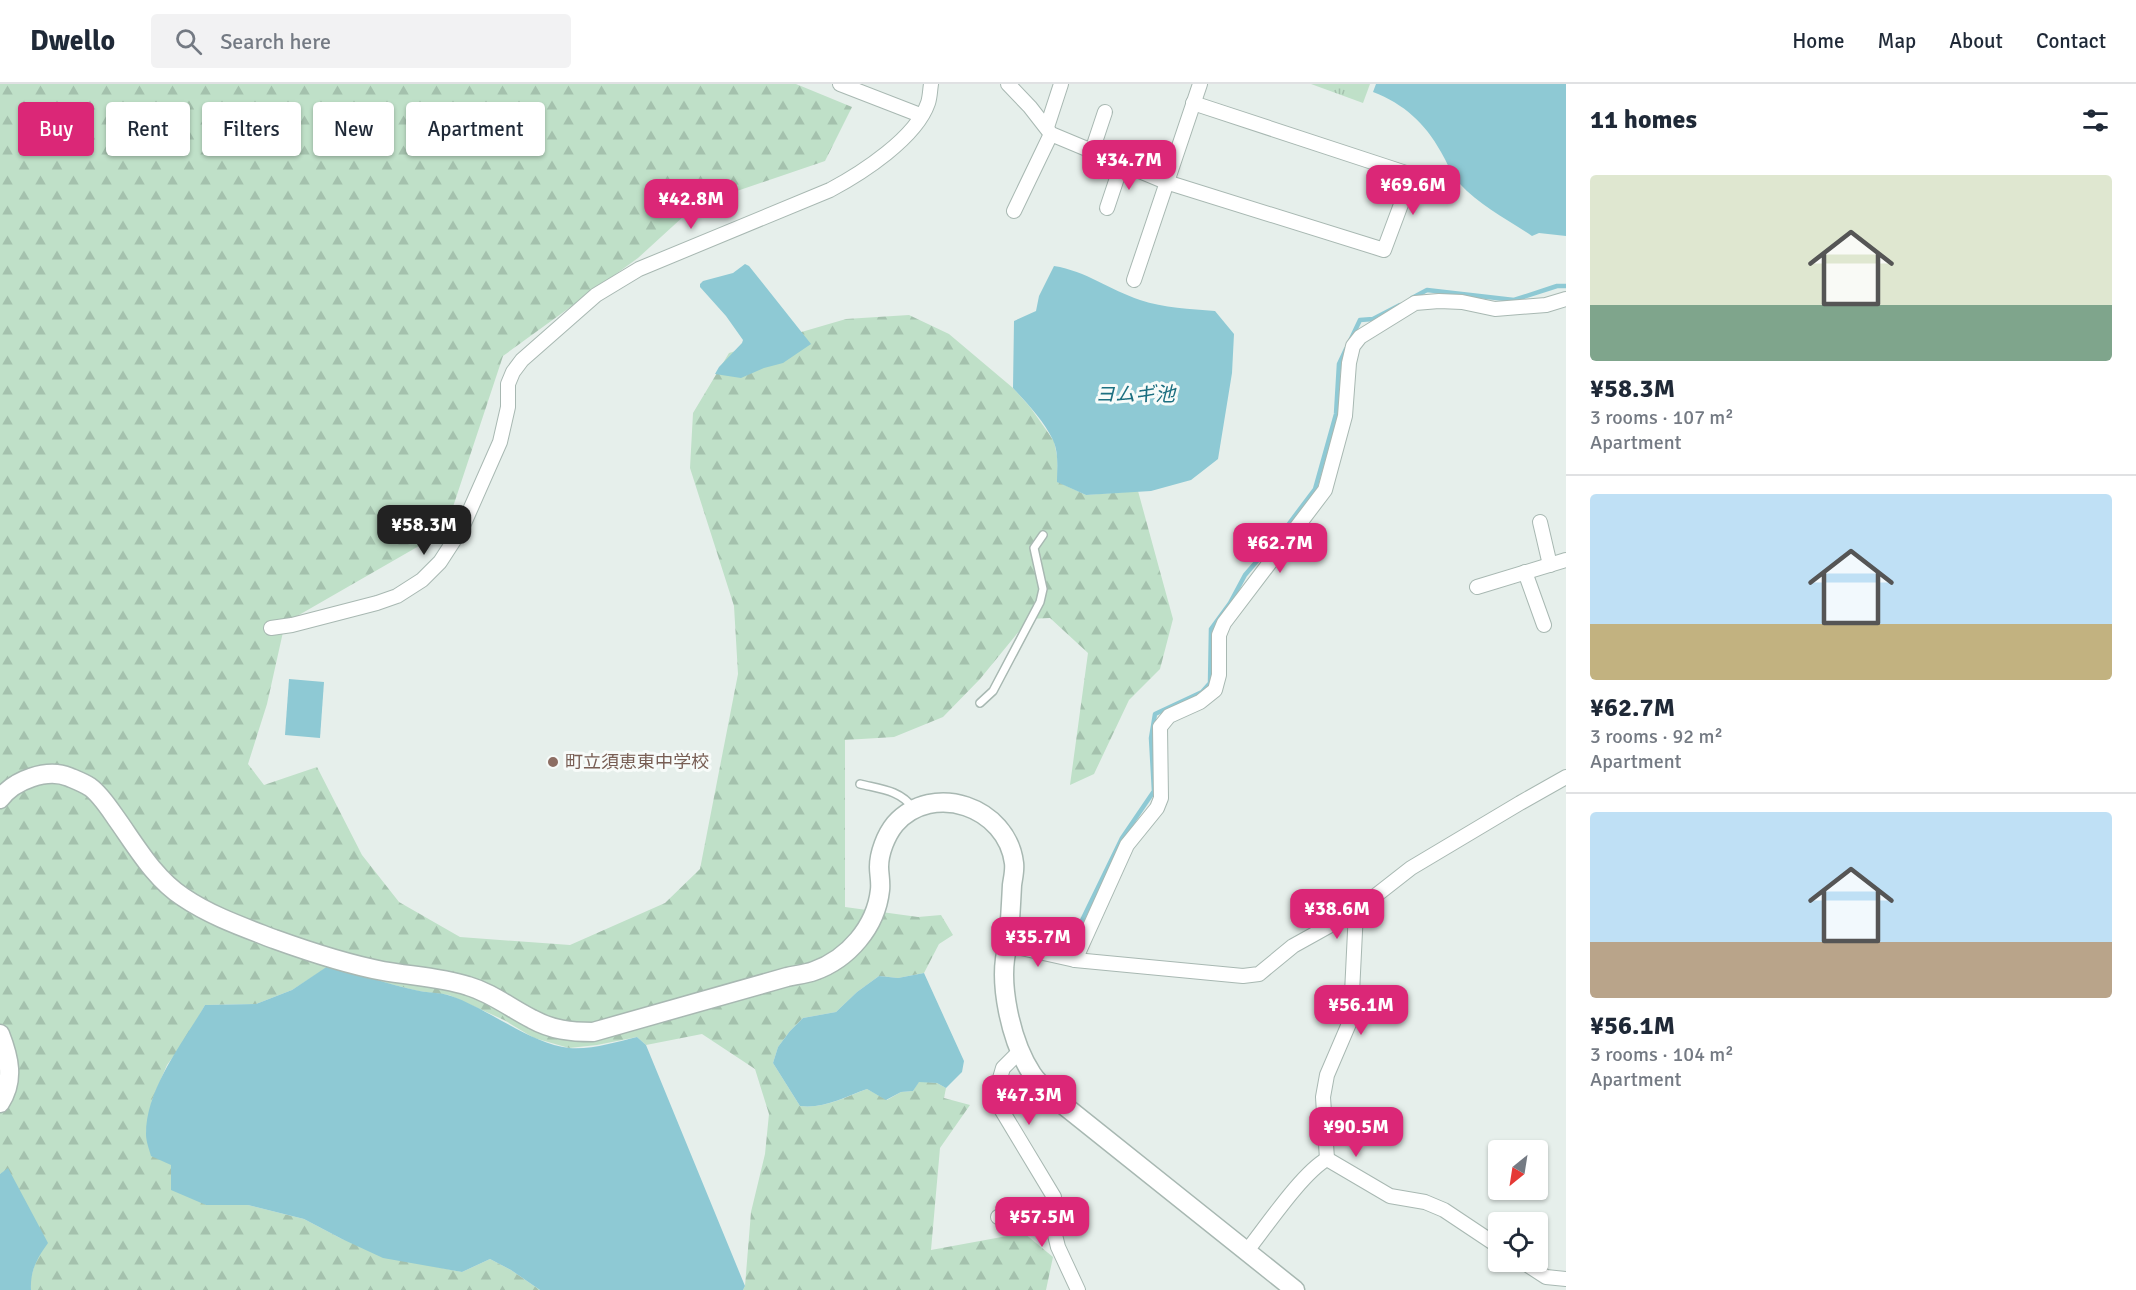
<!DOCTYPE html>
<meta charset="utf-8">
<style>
body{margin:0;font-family:Signika,"Noto Sans JP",sans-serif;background:#f2f2f3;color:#1f2937;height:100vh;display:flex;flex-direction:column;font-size:22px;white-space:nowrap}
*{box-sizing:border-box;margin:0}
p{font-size:20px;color:#747a83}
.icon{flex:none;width:33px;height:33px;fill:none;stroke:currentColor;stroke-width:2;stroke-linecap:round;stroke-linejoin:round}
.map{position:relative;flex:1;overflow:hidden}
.details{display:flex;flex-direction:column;background:#fff;width:570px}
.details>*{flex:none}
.top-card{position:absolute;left:18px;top:18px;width:570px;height:54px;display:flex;gap:12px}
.needle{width:39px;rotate:210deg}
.controls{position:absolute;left:1488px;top:1056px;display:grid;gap:12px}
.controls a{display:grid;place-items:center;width:60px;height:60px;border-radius:6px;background:#fff;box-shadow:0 2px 4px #0004;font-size:30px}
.price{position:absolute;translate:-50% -51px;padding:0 14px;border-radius:12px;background:#db2777;color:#fff;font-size:20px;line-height:39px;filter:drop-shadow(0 2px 3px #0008)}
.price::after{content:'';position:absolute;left:50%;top:36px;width:18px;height:14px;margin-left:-9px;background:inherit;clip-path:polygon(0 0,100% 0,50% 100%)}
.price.current{background:#222;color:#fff}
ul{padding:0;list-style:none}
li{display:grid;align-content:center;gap:12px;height:318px;padding:0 24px}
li+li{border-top:2px solid #e0e1e3}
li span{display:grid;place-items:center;height:186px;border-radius:6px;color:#555}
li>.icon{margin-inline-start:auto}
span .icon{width:108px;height:108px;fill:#fffc;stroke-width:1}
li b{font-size:26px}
h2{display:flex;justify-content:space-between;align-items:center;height:72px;padding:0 24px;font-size:26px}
.tag{padding:0 21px;border-radius:6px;background:#fff;box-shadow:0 2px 4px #0004;font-size:21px;line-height:54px}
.tag.current{background:#db2777;color:#fff}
header{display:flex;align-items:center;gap:36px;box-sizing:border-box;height:84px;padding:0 30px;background:#fff;border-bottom:2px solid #e0e1e3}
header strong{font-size:28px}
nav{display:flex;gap:33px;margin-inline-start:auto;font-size:21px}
.search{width:420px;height:54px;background:#f2f2f3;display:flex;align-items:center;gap:15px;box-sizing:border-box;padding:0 21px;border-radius:6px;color:#747a83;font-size:22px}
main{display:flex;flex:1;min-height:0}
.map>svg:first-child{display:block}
.forest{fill:url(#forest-firs)}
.park{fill:url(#park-tufts)}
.water{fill:#8ec9d4}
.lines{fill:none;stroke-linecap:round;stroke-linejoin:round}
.stream{stroke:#8ec9d4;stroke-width:4.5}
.service-casing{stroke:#a8b8b2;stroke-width:10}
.minor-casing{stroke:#a8b8b2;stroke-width:16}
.tertiary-casing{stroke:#a8b8b2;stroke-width:21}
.service{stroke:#fff;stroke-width:7}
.minor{stroke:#fff;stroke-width:14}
.tertiary{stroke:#fff;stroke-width:18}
.education-dot{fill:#8d6e63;stroke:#f7fbf9;stroke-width:2}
.labels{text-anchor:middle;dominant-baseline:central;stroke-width:6;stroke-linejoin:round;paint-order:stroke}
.education-label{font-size:18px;fill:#785e54;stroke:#f7fbf9;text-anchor:start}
.water-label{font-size:20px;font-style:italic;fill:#1c6f80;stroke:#f7fbf9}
</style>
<header>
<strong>Dwello</strong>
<div class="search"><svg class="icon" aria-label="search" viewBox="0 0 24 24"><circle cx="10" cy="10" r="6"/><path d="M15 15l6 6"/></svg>Search here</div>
<nav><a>Home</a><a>Map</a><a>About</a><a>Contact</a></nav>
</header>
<main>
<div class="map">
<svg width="1566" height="1206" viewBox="0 0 1566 1206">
<defs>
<pattern id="forest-firs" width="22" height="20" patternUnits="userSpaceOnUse" patternTransform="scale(1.5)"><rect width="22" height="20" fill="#bfe0c8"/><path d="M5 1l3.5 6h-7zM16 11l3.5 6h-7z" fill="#a4c1ad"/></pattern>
<pattern id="park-tufts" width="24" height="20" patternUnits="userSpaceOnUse" patternTransform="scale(1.5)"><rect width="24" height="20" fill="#bfe0c8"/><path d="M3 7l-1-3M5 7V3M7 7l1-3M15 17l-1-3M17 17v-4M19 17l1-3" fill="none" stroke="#a4c1ad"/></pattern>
</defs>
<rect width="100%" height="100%" fill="#e6efeb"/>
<path class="forest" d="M0,0H796L852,23L825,77L696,121L638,174L503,272L445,447L285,539L267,620L248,680L264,701L317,683L362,771L399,818L460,853L570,861L665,819L700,785L738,590L734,522L690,384L693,329L729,269L846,235L909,231L949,250L1013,304L1030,323L1054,357L1057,372L1058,398L1086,411L1138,407L1173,535L1160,585L1129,616L1094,690L1070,701L1088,569L1050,534L1029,535L980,595L943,633L894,653L845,656V823L918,833L941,831L953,851L939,860L924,889L898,894L879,892L857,908L836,928L803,934L790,947L778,963L773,979L800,1022C824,1025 845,1013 867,1005L887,1016L901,1008L913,1007L919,997L937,999L946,1004L944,1014L970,1021L940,1064L931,1166L1024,1149L1053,1173L1046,1206H743L745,1202L751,1128L765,1070L769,1030L755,985L702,950L646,961L637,953L597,961L569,964L534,954L504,936L449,911L418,907L382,898L331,881L292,906L256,920L205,921L186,955L167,981L152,1016L146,1050L206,1121H248L304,1135L342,1155L427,1181L462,1188L490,1175L511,1186L540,1206H31L30,1197L36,1176L8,1085L0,1090Z"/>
<polygon class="park" points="1311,0 1370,0 1363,19"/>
<g class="water">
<path d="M1376,0H1566V152L1539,149L1532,152C1508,136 1479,121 1460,100C1452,92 1447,78 1441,68C1425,39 1404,20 1373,8Z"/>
<polygon points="745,180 749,182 811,260 783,279 764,284 741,294 715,290 719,283 742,259 743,256 726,232 700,203 700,200 703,197 733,189"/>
<path d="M1054,182C1086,187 1110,206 1140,216C1164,224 1190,225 1215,227L1234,250L1232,289L1218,375L1191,396L1151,407L1086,411L1057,398C1057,385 1059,369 1053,356C1044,337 1028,320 1013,304L1014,237L1036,227L1039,212Z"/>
<polygon points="289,595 324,598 320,654 285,651"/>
<path d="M331,880C359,890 386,900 415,906C427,909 440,908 451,912C489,925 531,960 569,964C591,966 616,958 637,953L646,961L745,1202L743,1206H540L511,1186L490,1175L462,1188L383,1174L342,1155L304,1135L248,1121H206L171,1106V1081L151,1072C149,1065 146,1057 146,1050C146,1004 183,959 205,921L256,920L292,906Z"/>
<path d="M924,889L964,977L962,988L946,1004L937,999L919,998L913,1007L901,1008L886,1016L867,1005C844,1013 824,1025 800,1022L773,979L778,963L790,947L803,934L836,928L857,908L879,892L898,894Z"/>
<path d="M8,1084L48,1159C37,1174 30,1187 31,1206H0V1090Z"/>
</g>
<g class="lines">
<g class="stream">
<polyline points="1412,214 1427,206 1514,216 1557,202 1566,202"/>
<polyline points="1350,257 1360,236 1373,235 1400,221"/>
<polyline points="1072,857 1122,754 1154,707 1151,654 1155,630 1202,608 1210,599 1211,545 1230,519 1245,491 1288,441 1315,405 1336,330 1339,280 1346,265"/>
</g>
<g class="service-casing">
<g id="service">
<polyline points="980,619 993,607 1040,518 1043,505 1034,464 1043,451"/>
<path d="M860,700C880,705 900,706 913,724"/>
</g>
</g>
<g class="minor-casing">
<g id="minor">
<polyline points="840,0 920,31"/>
<polyline points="1008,0 1030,23 1051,50 1166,98 1384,166 1412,91 1193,19"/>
<polyline points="1047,43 1061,0"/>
<polyline points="1092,67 1105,28"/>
<polyline points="1107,124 1122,79"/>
<polyline points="1014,127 1051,50"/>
<polyline points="1134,196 1200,0"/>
<polyline points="1540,438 1550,481"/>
<polyline points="1525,488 1544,541"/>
<polyline points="1477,503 1566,476"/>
<path d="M271,544L292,541L377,519L397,512L422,496L440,478L462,444L500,358L508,323V300L513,288L522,276L596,211L639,185L830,106C862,89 916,54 928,19C930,13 930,6 931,0"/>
<polyline points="1008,861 1075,876 1243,892 1259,890 1293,862 1356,827 1411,784 1520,719 1566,693"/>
<polyline points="1075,876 1127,761 1157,724 1161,714 1160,643 1169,632 1200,618 1215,606 1219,591 1219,551 1224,539 1325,406 1345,332 1349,279 1353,262 1360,253 1415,219 1439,217 1462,218 1495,225 1546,221 1566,215"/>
<polyline points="1020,967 1003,984 996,1008 1001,1025 1054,1113 1051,1135 1058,1163 1078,1206"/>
<polyline points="1327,1075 1323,1013 1327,991 1354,928 1352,909 1356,827"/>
<polyline points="998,1133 1033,1133 1051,1135"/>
<path d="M1246,1168C1266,1143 1302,1089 1327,1075L1390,1112L1425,1118L1444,1126L1498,1162"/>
<polyline points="1523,1178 1546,1193 1566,1195"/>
</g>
</g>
<g class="tertiary-casing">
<g id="tertiary">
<path d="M0,715C14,696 47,684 69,693C76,696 84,699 90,703C100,710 109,724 116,734C136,762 154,794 183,813C211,832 243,843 274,855C310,868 346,880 383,887C411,892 440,893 468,902C492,909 510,924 532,935C552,946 571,948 593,948L787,893C796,891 806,890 814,887C848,875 876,843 880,806C881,798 879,790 879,783C879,769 886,751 895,740C933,697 1007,723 1014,779C1015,786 1013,794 1012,801C1011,821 1010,841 1008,861C997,897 1011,958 1032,990C1039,1001 1052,1010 1061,1019L1295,1206"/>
<path d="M0,950C9,973 15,996 0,1019"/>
</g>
</g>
<use href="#service" class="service"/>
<use href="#minor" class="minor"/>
<use href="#tertiary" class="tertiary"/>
</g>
<circle class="education-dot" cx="553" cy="678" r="6"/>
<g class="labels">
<g class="education-label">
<text x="565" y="678">町立須恵東中学校</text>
</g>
<g class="water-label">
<text x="1135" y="310">ヨムギ池</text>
</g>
</g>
</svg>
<div class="controls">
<a><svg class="needle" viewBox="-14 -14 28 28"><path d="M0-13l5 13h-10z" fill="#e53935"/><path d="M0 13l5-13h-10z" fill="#747a83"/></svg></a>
<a><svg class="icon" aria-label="locate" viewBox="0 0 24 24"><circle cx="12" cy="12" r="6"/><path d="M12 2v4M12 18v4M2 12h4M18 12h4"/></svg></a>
</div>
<b class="price" style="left:1129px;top:107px">¥34.7M</b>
<b class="price" style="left:1413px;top:132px">¥69.6M</b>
<b class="price" style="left:691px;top:146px">¥42.8M</b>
<b class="price current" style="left:424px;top:472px">¥58.3M</b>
<b class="price" style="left:1280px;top:490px">¥62.7M</b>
<b class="price" style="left:1337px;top:856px">¥38.6M</b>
<b class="price" style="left:1038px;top:884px">¥35.7M</b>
<b class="price" style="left:1361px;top:952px">¥56.1M</b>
<b class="price" style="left:1029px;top:1042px">¥47.3M</b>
<b class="price" style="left:1356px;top:1074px">¥90.5M</b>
<b class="price" style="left:1042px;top:1164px">¥57.5M</b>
<div class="top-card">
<a class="tag current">Buy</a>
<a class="tag">Rent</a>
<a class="tag">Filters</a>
<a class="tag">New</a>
<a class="tag">Apartment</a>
</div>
</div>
<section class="details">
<h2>11 homes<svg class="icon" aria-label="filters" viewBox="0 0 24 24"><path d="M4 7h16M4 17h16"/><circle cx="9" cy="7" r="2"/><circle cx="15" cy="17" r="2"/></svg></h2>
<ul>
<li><span style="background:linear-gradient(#dfe7d0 70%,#7fa58c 0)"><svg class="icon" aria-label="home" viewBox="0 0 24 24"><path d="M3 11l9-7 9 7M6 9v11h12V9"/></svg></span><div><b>¥58.3M</b><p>3 rooms · 107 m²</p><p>Apartment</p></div></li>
<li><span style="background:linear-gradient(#bfe0f5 70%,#c2b280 0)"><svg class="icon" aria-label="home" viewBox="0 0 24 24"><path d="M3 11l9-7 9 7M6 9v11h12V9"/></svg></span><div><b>¥62.7M</b><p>3 rooms · 92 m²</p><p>Apartment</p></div></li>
<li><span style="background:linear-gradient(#bfe0f5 70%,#b9a48a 0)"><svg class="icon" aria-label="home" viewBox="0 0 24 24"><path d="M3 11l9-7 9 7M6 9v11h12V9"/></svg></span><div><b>¥56.1M</b><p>3 rooms · 104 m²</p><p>Apartment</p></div></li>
</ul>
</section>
</main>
